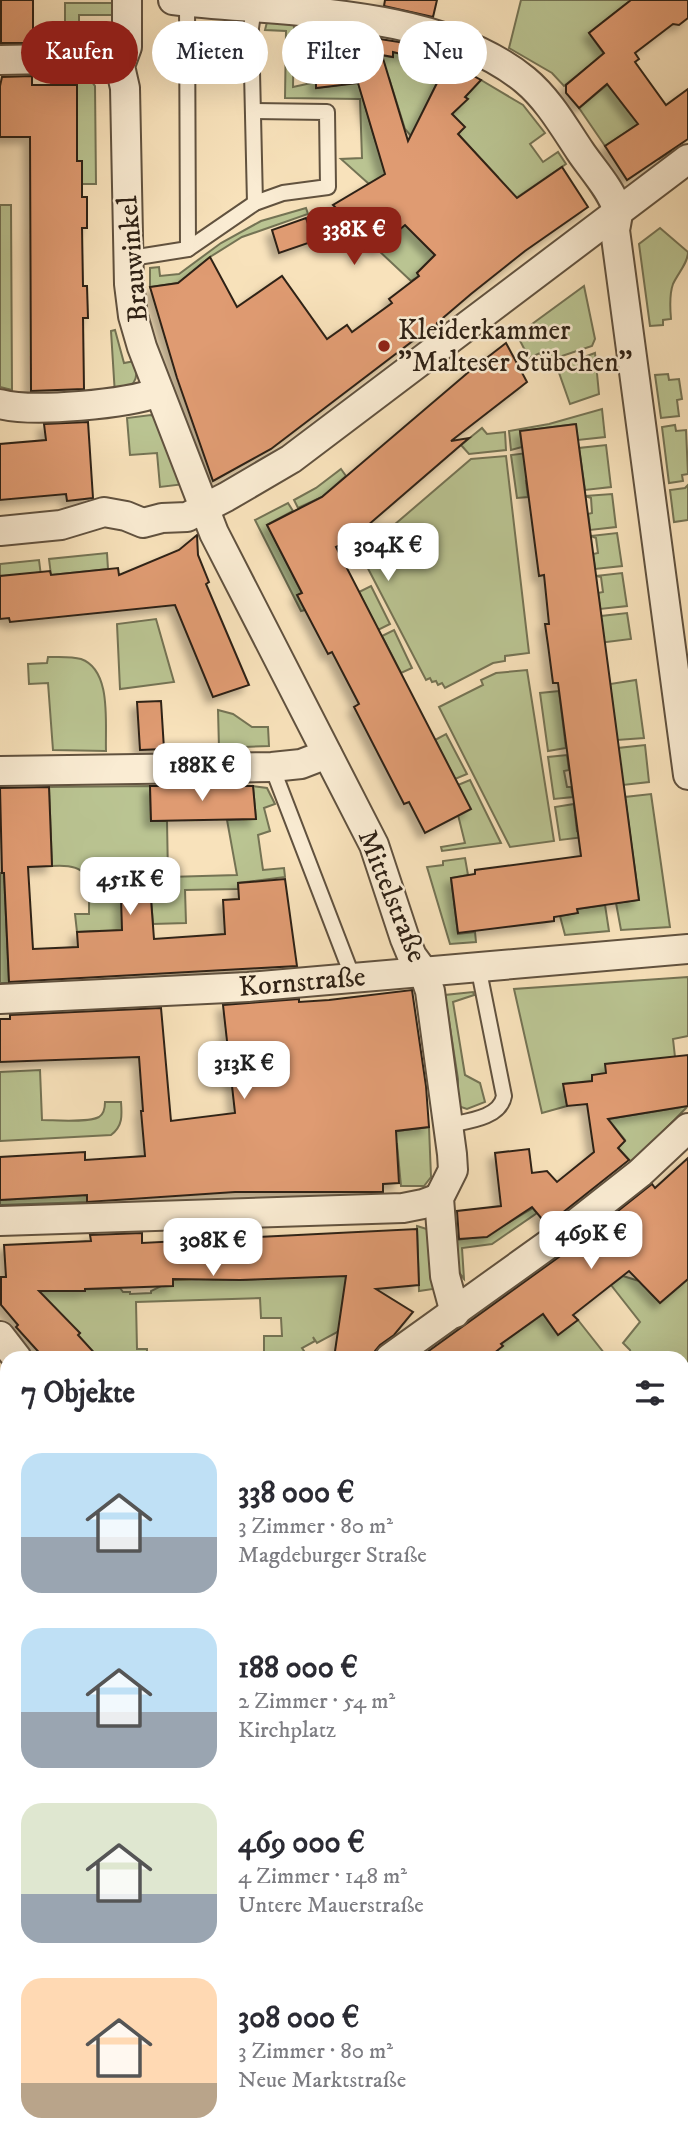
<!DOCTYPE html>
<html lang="de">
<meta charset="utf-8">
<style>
body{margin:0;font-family:"IM FELL DW Pica",serif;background:#f7f7f7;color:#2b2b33;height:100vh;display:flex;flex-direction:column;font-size:26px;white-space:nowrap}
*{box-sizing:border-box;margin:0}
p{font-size:23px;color:#7c7c81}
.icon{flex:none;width:38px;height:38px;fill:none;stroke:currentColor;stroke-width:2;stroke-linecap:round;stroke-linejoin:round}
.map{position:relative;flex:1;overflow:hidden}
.details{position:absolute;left:0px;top:1351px;width:690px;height:800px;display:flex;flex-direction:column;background:#fff;border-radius:21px 21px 0 0;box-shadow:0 7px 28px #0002}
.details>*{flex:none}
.guide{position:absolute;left:21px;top:21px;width:648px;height:63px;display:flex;gap:14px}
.price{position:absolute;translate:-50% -60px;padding:0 16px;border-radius:14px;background:#fff;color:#222;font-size:23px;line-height:46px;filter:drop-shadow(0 2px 4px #0008)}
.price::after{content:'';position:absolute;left:50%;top:42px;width:21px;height:16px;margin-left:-10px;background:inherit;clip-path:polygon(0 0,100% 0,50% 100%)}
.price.on{background:#8f2418;color:#fff}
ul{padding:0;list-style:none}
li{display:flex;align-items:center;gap:21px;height:175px;padding:0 21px}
li span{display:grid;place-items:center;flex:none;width:196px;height:140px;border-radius:21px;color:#555}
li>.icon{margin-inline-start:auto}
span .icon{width:84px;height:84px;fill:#fffc;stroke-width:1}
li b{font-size:30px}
h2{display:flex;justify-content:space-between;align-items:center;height:84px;padding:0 21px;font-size:30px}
.pill{padding:0 24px;border-radius:32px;background:#fff;box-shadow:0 7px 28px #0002;font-size:24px;line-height:63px}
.pill.on{background:#8f2418;color:#fff}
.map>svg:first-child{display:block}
.green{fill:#bac492;stroke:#747354;stroke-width:2}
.building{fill:#df9b72;stroke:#2f2216;stroke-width:2;filter:url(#shadow)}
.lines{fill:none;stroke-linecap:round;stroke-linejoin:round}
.lane-casing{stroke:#61523f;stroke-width:18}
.street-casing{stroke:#61523f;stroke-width:32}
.lane{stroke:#faecd3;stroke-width:14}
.street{stroke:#faecd3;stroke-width:28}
.poi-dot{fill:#8f2418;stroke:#faecd3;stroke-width:2.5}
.labels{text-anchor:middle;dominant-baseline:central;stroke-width:5;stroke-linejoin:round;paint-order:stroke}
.street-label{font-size:28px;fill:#2f2216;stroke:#faecd3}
.poi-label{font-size:28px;fill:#2f2216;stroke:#faecd3;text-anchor:start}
</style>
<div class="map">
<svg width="688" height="2150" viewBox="0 0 688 2150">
<defs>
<filter id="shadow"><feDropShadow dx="-6" dy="6" stdDeviation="3.5" flood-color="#0004"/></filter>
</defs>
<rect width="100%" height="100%" fill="#f8e2bb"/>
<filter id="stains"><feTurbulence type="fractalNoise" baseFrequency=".00286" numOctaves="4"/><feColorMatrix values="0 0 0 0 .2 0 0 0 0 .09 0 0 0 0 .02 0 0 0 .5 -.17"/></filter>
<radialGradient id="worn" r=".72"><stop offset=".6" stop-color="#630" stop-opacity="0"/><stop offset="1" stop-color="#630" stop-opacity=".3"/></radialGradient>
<g class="green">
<polygon points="521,0 631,0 589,33 604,54 564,86 552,73 509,48"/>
<polygon points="65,3 113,3 113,15 79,15 79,31 112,30 111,42 65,42"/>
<polygon points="267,22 294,23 293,87 316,82 317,88 346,84 349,56 370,58 374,32 381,34 379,55 392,57 393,52 418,58 424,47 449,58 424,110 429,118 446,177 405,129 389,78 358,82 376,143 414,184 369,184 341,159 362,158 360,99 285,98 286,31 265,30"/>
<polygon points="620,74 671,151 659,159 637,125 605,146 579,108"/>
<path d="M51,75C66,75 86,71 95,86L96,184H82V161H77V85H51Z"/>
<polygon points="481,80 523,105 545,133 530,144 543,162 558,152 566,164 506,205 498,177 458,134 464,127 452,114 467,99 465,97"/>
<polygon points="0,205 11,205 12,390 0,387"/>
<polygon points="306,208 308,214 242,237 210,257 179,283 150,287 150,268 159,267 160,276 179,274 221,243 261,221"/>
<polygon points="404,224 435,255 417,273 419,276 411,281 377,249"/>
<path d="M660,228L688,252C688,263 678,273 673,284C669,295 670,308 671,319L663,320V325L650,326L639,244Z"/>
<polygon points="584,286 595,339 592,346 544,362 540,353 529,358 517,335"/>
<path d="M115,330L124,363L135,361C140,381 133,387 115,395L111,331Z"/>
<polygon points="595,353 599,394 570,404 557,367"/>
<polygon points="668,374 669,380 679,379 682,399 677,400 679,416 661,418 655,375"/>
<polygon points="602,409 605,437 578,440 575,424 520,431 522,447 511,450 509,431 549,424"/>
<polygon points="151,415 158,418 185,484 160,487 157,453 130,455 127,418"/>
<polygon points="675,425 676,431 686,430 688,474 682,475 683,481 669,483 662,427"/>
<polygon points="482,428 487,434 505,432 506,450 469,454 461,445"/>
<polygon points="606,445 611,487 585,490 579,448"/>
<polygon points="527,453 531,480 526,481 528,497 517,498 511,455"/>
<polygon points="506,456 529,653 505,656 505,661 493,663 445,688 442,683 438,685 436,681 432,682 430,678 426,680 362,557 375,547 373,543 471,459"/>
<polygon points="341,469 346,476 322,497 298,508 294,500 316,488"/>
<polygon points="688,485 688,520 674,522 670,490 685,488"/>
<polygon points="612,494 616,527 590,530 588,514 592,513 591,498 585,496"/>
<polygon points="288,503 293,511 267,525 302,593 298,595 305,610 301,611 255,520"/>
<polygon points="617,533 622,566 595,569 593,554 598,553 596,538 591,536"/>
<polygon points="107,553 108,569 51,575 49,559"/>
<polygon points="39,560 41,576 0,576 0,564"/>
<polygon points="622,573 627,606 600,609 598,593 603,592 601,577 596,576"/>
<polygon points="371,586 390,624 378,630 359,592"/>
<polygon points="627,613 631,639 566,647 601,616"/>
<polygon points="156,619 174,682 120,689 117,624"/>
<polygon points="394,630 412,668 401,673 382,636"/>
<path d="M48,657C58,657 71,656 81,659C112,670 105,723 106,751L53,750L48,683L29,684L28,664L47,663Z"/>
<polygon points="527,670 554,841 510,847 439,707 483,685 481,680 496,673"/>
<polygon points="636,680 644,738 617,740 610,684"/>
<polygon points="559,691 566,748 548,751 540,693"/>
<polygon points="218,710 233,714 252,727 268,727 269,746 219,748"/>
<polygon points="446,734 467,774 455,779 435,740"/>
<polygon points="645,745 649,782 623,785 618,748"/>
<polygon points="567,755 569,770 564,771 567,787 571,787 573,797 554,799 548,757"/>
<polygon points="470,780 501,843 442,851 441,847 465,843 458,815 458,785"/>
<path d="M150,786L151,821H167L168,877L237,875L227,820L256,819L253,786L267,788L275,804L264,808L270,831L258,835L263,870L284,868L285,877L238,883V889L185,890L186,923L153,924L151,899L122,898L123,945L100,946L99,931L77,932L75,914H89C89,881 93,863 52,866L49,787Z"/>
<polygon points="651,794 670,927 621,930 616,903 639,900 625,797"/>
<polygon points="574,804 577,831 592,829 593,836 560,840 555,807"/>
<polygon points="465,858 468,875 451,878 458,934 475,932 476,942 450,944 427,867 443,865 443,861"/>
<polygon points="0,873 4,873 9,983 0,983"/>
<polygon points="605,905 609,931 565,935 560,916 577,913 577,909"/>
<polygon points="688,977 688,1036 673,1039 675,1057 665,1078 592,1075 593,1088 576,1091 574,1083 564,1084 567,1106 542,1113 514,989"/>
<polygon points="473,992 474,995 453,1002 465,1075 480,1083 485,1102 467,1109 458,1106 458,1079 445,995"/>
<path d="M40,1070L42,1120C55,1120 88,1123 99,1117C104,1114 105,1108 105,1102H121C122,1115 123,1126 111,1135L0,1141V1072Z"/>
<polygon points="688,1106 632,1163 618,1148 625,1140 608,1119"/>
<polygon points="429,1127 431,1177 424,1186 401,1186 397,1144 381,1144 381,1133"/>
<polygon points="87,1195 87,1202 0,1205 0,1200"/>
<path d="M533,1208L537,1213L492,1244L462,1248L464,1279C455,1269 453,1253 456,1240L486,1236Z"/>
<polygon points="417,1226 430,1230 433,1289 419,1291"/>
<polygon points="348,1275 345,1328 317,1343 313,1337 315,1341 302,1348 306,1354 303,1358 264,1358 264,1336 282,1336 281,1318 261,1318 260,1298 136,1302 137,1349 147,1349 147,1358 99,1358 77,1336 80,1333 35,1291 120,1288 123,1292 130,1292 130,1294 151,1293 151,1291 173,1280 197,1279 240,1280"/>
<polygon points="623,1276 639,1281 660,1303 688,1279 688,1562 683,1576 682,1358 632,1358 630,1350 623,1343 640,1322 611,1285"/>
<polygon points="543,1314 558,1334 578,1320 608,1358 488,1358 489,1328"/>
<polygon points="688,1582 688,1713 683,1724 682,1592"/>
<polygon points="0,1629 7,1629 7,2144 552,2144 545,2150 0,2150"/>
<polygon points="682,1834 688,1836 688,2078 683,2079"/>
<polygon points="683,2096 688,2096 688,2150 576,2150 583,2144 682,2144"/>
</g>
<g class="building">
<rect x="1" y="0" width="32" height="43"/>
<polygon points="385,0 437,0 433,17 384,6"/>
<polygon points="631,0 688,0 688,18 679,25 673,24 635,53 639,59 635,62 666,105 688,89 688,139 627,180 605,146 638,124 607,84 579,108 566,93 566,85 604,53 589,33"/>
<polygon points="316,29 399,42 425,49 422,59 393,52 393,57 382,55 408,141 450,57 478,70 472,75 481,80 465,97 468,99 452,114 465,127 458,134 517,198 562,167 588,207 525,251 471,294 437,323 436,329 427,335 418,337 271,449 213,481 177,378 150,287 178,283 210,257 237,307 282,276 327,339 347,325 352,332 392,303 389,299 419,276 417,273 435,255 405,225 377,249 333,205 385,174 358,83 316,88"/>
<polygon points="32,76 32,85 77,85 77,161 82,161 82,197 87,197 87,228 82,228 83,286 87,286 88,318 83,318 84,389 31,391 30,137 0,137 0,86 2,77"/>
<polygon points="306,218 314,241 279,253 272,230"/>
<polygon points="506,343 527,382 451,441 469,438 352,539 336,547 471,809 425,833 409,802 404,804 354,707 359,704 332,652 328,654 297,595 302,593 267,525 322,497 471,370"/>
<polygon points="88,422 93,498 67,501 66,494 0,500 0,444 46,440 44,424"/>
<polygon points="576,424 639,900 577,909 578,913 554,917 554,921 458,933 451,878 475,874 475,870 581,856 558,683 553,683 548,645 545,624 549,624 544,575 539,576 520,431"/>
<polygon points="197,535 198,555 209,582 206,584 249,685 213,697 175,605 10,622 9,618 0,619 0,576 50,571 51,575 118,568 119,575 179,550"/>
<polygon points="161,701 164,749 140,750 137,702"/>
<polygon points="150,786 253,786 256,819 151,821"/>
<polygon points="49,787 52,866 28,867 33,949 78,947 77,932 122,930 121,898 151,899 154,939 225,934 223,900 239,899 238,883 285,879 297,966 9,982 4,873 2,873 0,788"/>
<polygon points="412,990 426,1086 429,1127 396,1131 399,1183 383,1184 383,1192 235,1192 87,1202 87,1195 0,1200 0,1157 85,1152 85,1160 145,1156 141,1111 143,1111 139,1057 0,1062 0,1019 10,1019 10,1015 161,1008 171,1121 235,1113 223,1005 299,999 299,1002 329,1000"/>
<polygon points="688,1055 688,1106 608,1119 625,1141 618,1148 629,1160 547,1225 532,1207 487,1237 459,1239 457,1211 501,1206 495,1153 529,1149 532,1173 547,1171 557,1182 594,1152 587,1104 567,1106 563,1084 592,1081 592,1075 606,1073 605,1064"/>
<polygon points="688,1158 688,1279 660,1303 629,1271 573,1315 578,1320 558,1335 543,1314 501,1344 503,1346 488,1358 419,1358 570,1249 652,1184 655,1188"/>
<polygon points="417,1229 419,1285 376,1289 413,1312 394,1335 380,1345 375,1351 374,1358 334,1358 346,1276 240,1280 173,1279 173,1286 85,1289 85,1291 39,1291 80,1333 78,1335 99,1358 71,1358 65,1353 60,1358 44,1358 16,1327 18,1325 1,1305 1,1277 6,1277 4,1245 91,1241 90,1235 142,1233 142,1243"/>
</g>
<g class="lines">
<g class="lane-casing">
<g id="lane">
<polyline points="187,2 188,249"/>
<polyline points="254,7 251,28 255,203"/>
<polyline points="127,256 144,256 188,249 255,203 283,193 328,187 327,112 253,111"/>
<polyline points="272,767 353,978"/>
<path d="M449,1125C468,1121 500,1118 504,1096L478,966"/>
</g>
</g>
<g class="street-casing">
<g id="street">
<polyline points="127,0 127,47 120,66 125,88 129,284 133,316 142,347 214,533 374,845 405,939 412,956 423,971 430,991 452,1154 453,1170 439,1198 445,1276 455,1313"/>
<path d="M173,0C283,13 435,7 525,80C548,99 564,127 580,151C592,169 611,189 617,209C619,215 616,224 615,230L688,775"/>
<polyline points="0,60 101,58 111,60 120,66"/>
<path d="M0,404C33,413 127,404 159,392"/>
<polyline points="0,531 61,525 104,512 126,516 143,523 162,518 187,517 226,497 291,459 688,159"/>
<polyline points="0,771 272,767 301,764 327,754"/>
<polyline points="0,999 248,987 688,949"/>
<polyline points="0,1221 403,1208 423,1204 439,1198"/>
<polyline points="0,1336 17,1358"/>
<polyline points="390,1358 560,1236 640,1173 688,1128"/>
<polyline points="0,1546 7,1545"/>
</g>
</g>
<use href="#lane" class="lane"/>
<use href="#street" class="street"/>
</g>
<circle class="poi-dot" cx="384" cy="346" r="7"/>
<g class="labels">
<g class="street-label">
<text transform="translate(133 259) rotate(-95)">Brauwinkel</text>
<text transform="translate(392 896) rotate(68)">Mittelstraße</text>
<text transform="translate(302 982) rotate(-5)">Kornstraße</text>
</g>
<g class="poi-label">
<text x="398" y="330">Kleiderkammer<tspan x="398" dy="32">"Malteser Stübchen"</tspan></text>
</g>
</g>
<rect width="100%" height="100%" filter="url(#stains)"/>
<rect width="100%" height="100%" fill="url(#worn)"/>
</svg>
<b class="price on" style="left:354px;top:267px">338K €</b>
<b class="price" style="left:388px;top:583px">304K €</b>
<b class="price" style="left:202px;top:803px">188K €</b>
<b class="price" style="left:130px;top:917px">451K €</b>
<b class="price" style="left:244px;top:1101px">313K €</b>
<b class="price" style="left:591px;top:1271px">469K €</b>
<b class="price" style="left:213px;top:1278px">308K €</b>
<div class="guide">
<a class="pill on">Kaufen</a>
<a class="pill">Mieten</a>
<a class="pill">Filter</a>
<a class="pill">Neu</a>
</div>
<section class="details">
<h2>7 Objekte<svg class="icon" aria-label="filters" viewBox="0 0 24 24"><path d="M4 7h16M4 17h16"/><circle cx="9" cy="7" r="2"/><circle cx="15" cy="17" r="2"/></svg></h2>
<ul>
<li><span style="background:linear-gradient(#bfe0f5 60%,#9aa5b1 0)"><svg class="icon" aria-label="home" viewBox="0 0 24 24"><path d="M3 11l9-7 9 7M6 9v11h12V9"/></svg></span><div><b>338 000 €</b><p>3 Zimmer · 80 m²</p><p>Magdeburger Straße</p></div></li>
<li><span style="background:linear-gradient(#bfe0f5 60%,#9aa5b1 0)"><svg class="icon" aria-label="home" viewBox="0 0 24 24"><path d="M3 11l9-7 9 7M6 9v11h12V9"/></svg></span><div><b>188 000 €</b><p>2 Zimmer · 54 m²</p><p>Kirchplatz</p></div></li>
<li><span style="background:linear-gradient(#dfe7d0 65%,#9aa5b1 0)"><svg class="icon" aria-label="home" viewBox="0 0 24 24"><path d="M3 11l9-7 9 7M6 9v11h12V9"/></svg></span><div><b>469 000 €</b><p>4 Zimmer · 148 m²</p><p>Untere Mauerstraße</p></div></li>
<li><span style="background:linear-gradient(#ffd9b3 75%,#b9a48a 0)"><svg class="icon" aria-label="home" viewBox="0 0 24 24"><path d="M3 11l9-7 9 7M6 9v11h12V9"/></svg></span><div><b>308 000 €</b><p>3 Zimmer · 80 m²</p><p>Neue Marktstraße</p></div></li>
</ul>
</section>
</div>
